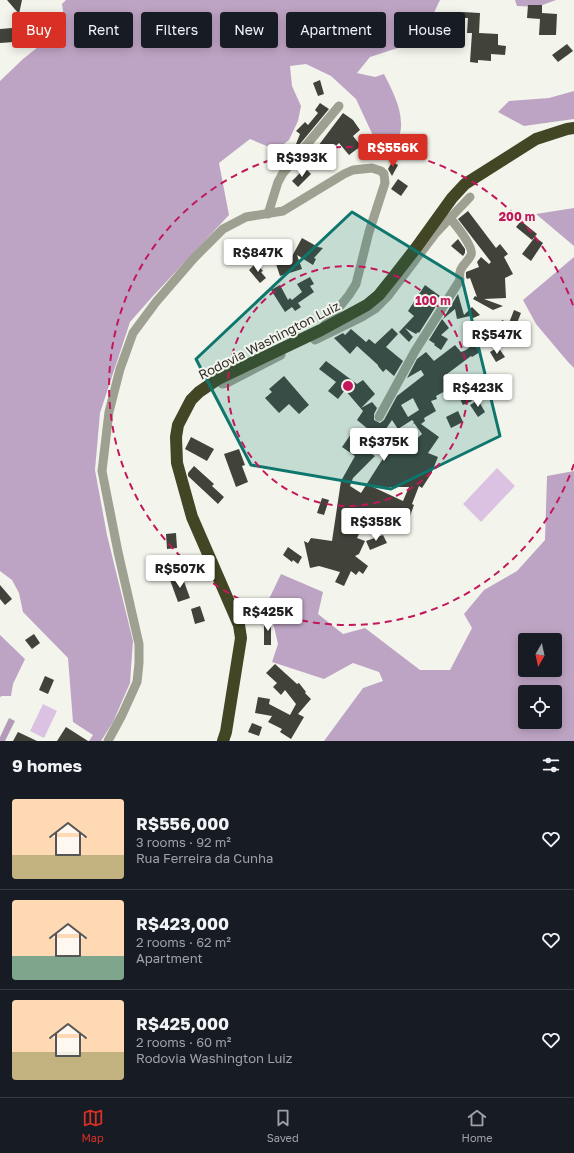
<!DOCTYPE html>
<meta charset="utf-8">
<style>
body{margin:0;font-family:"Golos Text",sans-serif;background:#20242c;color:#f1f3f6;height:100vh;display:flex;flex-direction:column;font-size:15px;white-space:nowrap}
*{box-sizing:border-box;margin:0}
p{font-size:13px;color:#9ea1a6}
.icon{flex:none;width:22px;height:22px;fill:none;stroke:currentColor;stroke-width:2;stroke-linecap:round;stroke-linejoin:round}
.map{position:relative;height:741px;overflow:hidden}
.panel{display:flex;flex-direction:column;background:#171b24;flex:1}
.panel>*{flex:none}
.guide{position:absolute;left:12px;top:12px;width:550px;height:36px;display:flex;gap:8px}
.needle{width:26px;rotate:189deg}
.buttons{position:absolute;left:518px;top:633px;display:grid;gap:8px}
.buttons a{display:grid;place-items:center;width:44px;height:44px;border-radius:4px;background:#171b24;box-shadow:0 2px 10px #0003;font-size:20px}
.price{position:absolute;translate:-50% -34px;padding:0 9px;border-radius:4px;background:#fff;color:#222;font-size:13px;line-height:26px;filter:drop-shadow(0 1px 2px #0008)}
.price::after{content:'';position:absolute;left:50%;top:24px;width:12px;height:9px;margin-left:-6px;background:inherit;clip-path:polygon(0 0,100% 0,50% 100%)}
.price.active{background:#d93025;color:#fff}
ul{padding:0;list-style:none}
li{display:flex;align-items:center;gap:12px;height:100px;padding:0 12px}
li+li{border-top:1px solid #363941}
li span{display:grid;place-items:center;flex:none;width:112px;height:80px;border-radius:4px;color:#555}
li>.icon{margin-inline-start:auto}
span .icon{width:48px;height:48px;fill:#fffc;stroke-width:1}
li b{font-size:17px}
h2{display:flex;justify-content:space-between;align-items:center;height:48px;padding:0 12px;font-size:17px}
.tag{padding:0 14px;border-radius:4px;background:#171b24;box-shadow:0 2px 10px #0003;font-size:14px;line-height:36px}
.tag.active{background:#d93025;color:#fff}
.tabs{display:flex;justify-content:space-around;align-items:center;height:56px;border-top:1px solid #363941;background:#171b24;font-size:11px;color:#9ea1a6}
.tabs a{display:grid;justify-items:center;gap:2px}
.tabs .active{color:#d93025}
.map>svg:first-child{display:block}
.green{fill:#dcc2e2}
.forest{fill:#bea4c4;fill-rule:evenodd}
.water{fill:#b49bba}
.building{fill:#41433b;fill-rule:evenodd}
.lines{fill:none;stroke-linecap:round;stroke-linejoin:round}
.minor{stroke:#9ea191;stroke-width:9}
.motorway{stroke:#424624;stroke-width:12}
.marked{fill:#0f766e;fill-opacity:0.2;stroke:#0f766e;stroke-width:3;stroke-linejoin:round}
.ring{fill:none;stroke:#c2185b;stroke-width:2;stroke-dasharray:7 5}
.labels{text-anchor:middle;dominant-baseline:central;stroke-width:4;stroke-linejoin:round;paint-order:stroke}
.street-label{font-size:13px;fill:#2d2e2a;stroke:#f3f5ec}
.centre{fill:#c2185b;stroke:#f3f5ec;stroke-width:2}
.ring-label{font-size:12px;text-anchor:middle;font-weight:bold;fill:#c2185b;stroke:#f3f5ec;stroke-width:4;stroke-linejoin:round;paint-order:stroke}
</style>
<div class="map">
<svg width="574" height="741" viewBox="0 0 574 741">
<rect width="100%" height="100%" fill="#f3f5ec"/>
<g class="green">
<polygon points="497,468 515,486 481,522 463,504"/>
<polygon points="43,704 57,711 44,738 30,731"/>
</g>
<g class="forest">
<path d="M66,0H440L431,19L413,43L370,57L357,73L375,77L384,74C392,90 402,108 401,127C401,135 394,146 391,153L375,140L356,99L331,76L306,64L290,66L292,86L301,106L298,121L289,140L276,150L250,139L219,163L229,215L153,296L130,322L100,413L95,470L107,535L133,641L130,683L113,722L101,741H89L93,735L73,722L68,658L23,612L19,593L12,580L0,571V81L23,59L38,47L56,46L65,25L62,4Z"/>
<polygon points="515,0 556,0 537,7 517,6"/>
<polygon points="574,91 574,119 524,126 498,112 509,101 549,98"/>
<polygon points="574,208 574,246 536,214"/>
<polygon points="574,257 574,368 568,362 536,324 523,300"/>
<path d="M574,471V741H324L363,688L383,681L379,672L353,663L324,679L272,662L278,644L268,601L281,574L323,592L318,614L343,634L365,628L420,670H450L472,628L464,614L484,590L517,571L545,540L547,476ZM525,640H555V670H525ZM525,692H555V722H525Z"/>
<polygon points="0,635 25,659 13,684 11,696 2,696 0,697"/>
</g>
<polygon class="water" points="9,718 15,721 5,741 0,741 0,737"/>
<g class="building">
<polygon points="7,0 22,0 19,14"/>
<polygon points="528,5 542,5 542,13 557,14 556,35 539,35 540,19 527,18"/>
<polygon points="46,12 54,13 52,24 44,22"/>
<polygon points="463,12 480,13 479,33 498,34 498,45 506,46 505,55 491,54 491,61 478,60 478,63 470,62 472,33 467,33 468,18 463,18"/>
<polygon points="12,28 14,42 0,43 0,29"/>
<polygon points="567,44 573,51 558,62 552,55"/>
<polygon points="320,80 324,94 318,96 313,83"/>
<polygon points="320,103 329,109 295,150 294,149 300,134 296,131 305,122 308,125 318,113 315,110"/>
<polygon points="343,113 353,120 360,130 353,136 361,146 349,155 339,143 323,158 315,150"/>
<polygon points="392,162 398,165 392,176 388,169"/>
<polygon points="305,168 311,174 298,187 292,181"/>
<polygon points="398,179 408,186 401,196 391,189"/>
<polygon points="468,211 496,248 500,244 508,254 504,257 513,274 505,278 506,298 484,299 503,306 493,310 473,299 475,296 477,297 470,278 467,279 466,277 466,272 479,267 477,262 481,257 489,264 491,262 458,219"/>
<polygon points="521,221 537,234 532,240 516,227"/>
<polygon points="535,237 543,243 531,261 522,254"/>
<polygon points="302,238 318,247 323,248 314,258 316,259 313,265 297,255 302,269 280,276 276,264 290,260"/>
<polygon points="458,239 465,249 465,253 463,256 451,246"/>
<polygon points="256,263 263,271 261,272 266,278 260,283 249,270"/>
<polygon points="310,277 314,284 310,286 314,292 298,303 301,307 295,311 292,307 285,312 271,290 280,285 288,300 290,298 292,300 302,292 297,284"/>
<polygon points="425,285 440,296 435,300 438,303 419,333 418,332 416,334 405,328 413,337 409,342 399,332 414,316 408,311"/>
<polygon points="458,294 464,315 472,307 480,315 471,319 470,316 457,319 455,309 443,319"/>
<polygon points="514,310 521,313 515,328 508,337 511,339 507,345 495,341 489,335 495,329 497,332 502,320 509,323"/>
<polygon points="442,319 449,328 441,335 448,339 441,350 434,345 435,344 429,340"/>
<polygon points="480,323 488,331 477,340 470,332"/>
<polygon points="392,328 398,334 386,347 403,361 394,376 386,369 383,372 378,366 378,365 357,346 350,354 334,338 343,333 345,335 351,329 366,342 369,339 375,344"/>
<path d="M474,344L480,352L472,357L471,356L443,377L449,389L436,396L437,399L431,401L436,411L424,418L425,421L421,424L439,437L428,453L438,457L431,474L422,488L419,486L412,504L414,505L410,516L409,515L402,529L376,518L378,523L374,530L364,524L357,538L365,541L359,554L355,556L368,566L363,574L359,571L356,575L351,571L344,586L335,582L340,572L319,566L310,568L304,541L308,543L311,538L332,541L341,481L355,456L342,447L351,434L358,439L355,443L375,456L353,478L350,486L361,493L389,449L395,450L403,439L411,444L422,434L414,423L412,425L414,422L412,420L398,429L392,420L377,442L365,434L368,429L357,420L363,411L345,390L338,399L328,391L336,382L319,369L326,361L357,384L363,380L375,394L361,408L372,402L377,408L374,414V420L380,423L384,420L397,396L424,375L421,370L407,378L417,359L426,352L434,361L455,345L461,352L466,350ZM413,398L419,410L408,417L401,405ZM373,487H409L403,501Z"/>
<polygon points="498,347 505,357 496,362 490,352"/>
<polygon points="284,376 309,405 299,414 289,404 279,413 265,398 272,392 269,389"/>
<polygon points="466,391 472,401 463,405 458,395"/>
<polygon points="478,400 485,412 478,417 470,405"/>
<polygon points="458,411 463,422 451,428 446,417"/>
<polygon points="191,437 214,449 207,461 185,449"/>
<polygon points="239,449 245,465 242,466 248,482 236,487 224,454"/>
<polygon points="194,466 214,484 212,486 224,497 218,504 188,476 188,473"/>
<polygon points="322,498 329,500 324,515 317,513"/>
<polygon points="176,533 177,548 167,549 166,534"/>
<polygon points="383,535 387,543 370,550 366,541"/>
<polygon points="288,547 302,557 298,564 293,560 292,562 283,555"/>
<polygon points="182,576 190,598 178,602 170,580"/>
<polygon points="0,585 12,599 5,605 0,599"/>
<polygon points="200,606 205,621 195,624 191,609"/>
<rect x="264" y="619" width="7" height="26"/>
<polygon points="34,634 40,643 32,649 25,640"/>
<polygon points="275,664 297,684 299,683 306,692 305,693 311,699 298,714 304,717 291,739 280,732 282,729 268,722 272,716 255,713 258,697 270,699 269,704 290,715 296,704 285,690 281,695 273,687 277,683 266,673"/>
<polygon points="45,676 54,680 48,694 39,690"/>
<polygon points="252,723 262,727 259,736 248,732"/>
<polygon points="66,727 88,741 57,741"/>
<polygon points="18,732 37,741 13,741"/>
</g>
<g class="lines">
<g class="minor">
<polyline points="268,214 278,182 283,173 339,106"/>
<polyline points="315,340 362,317 375,309 388,296 435,234 470,197"/>
<polyline points="218,379 222,384 227,383 281,355"/>
<path d="M379,417L415,351L460,280C458,265 466,266 471,255C475,248 455,224 450,218"/>
<polyline points="108,741 122,715 137,682 139,663 139,644 118,552 102,471 109,412 120,369 133,333 156,302 194,258 223,229 246,217 283,211 344,174 353,170 372,168 381,171 384,174 385,183 369,232 356,284 349,295 323,327"/>
</g>
<polyline class="motorway" points="223,741 226,732 241,638 239,625 192,517 177,463 176,437 178,425 191,400 199,392 218,379 321,330 367,305 379,295 395,275 416,248 452,198 465,184 536,139 567,129 574,128"/>
</g>
<path class="marked" d="M352,212L462,279L500,436L391,489L251,465L196,359Z"/>
<g class="ring">
<circle cx="348" cy="386" r="120"/>
<path d="M574 464A239 239 0 1 1 574 308"/>
</g>
<g class="labels">
<g class="street-label">
<text transform="translate(269 340) rotate(-27)">Rodovia Washington Luiz</text>
</g>
</g>
<circle cx="348" cy="386" r="6" class="centre"/>
<g class="ring-label">
<text x="517" y="221">200 m</text>
<text x="433" y="305">100 m</text>
</g>
</svg>
<div class="buttons">
<a><svg class="needle" viewBox="-14 -14 28 28"><path d="M0-13l5 13h-10z" fill="#e53935"/><path d="M0 13l5-13h-10z" fill="#9ea1a6"/></svg></a>
<a><svg class="icon" aria-label="locate" viewBox="0 0 24 24"><circle cx="12" cy="12" r="6"/><path d="M12 2v4M12 18v4M2 12h4M18 12h4"/></svg></a>
</div>
<b class="price active" style="left:393px;top:168px">R$556K</b>
<b class="price" style="left:302px;top:178px">R$393K</b>
<b class="price" style="left:258px;top:273px">R$847K</b>
<b class="price" style="left:497px;top:355px">R$547K</b>
<b class="price" style="left:478px;top:408px">R$423K</b>
<b class="price" style="left:384px;top:462px">R$375K</b>
<b class="price" style="left:376px;top:542px">R$358K</b>
<b class="price" style="left:180px;top:589px">R$507K</b>
<b class="price" style="left:268px;top:632px">R$425K</b>
<div class="guide">
<a class="tag active">Buy</a>
<a class="tag">Rent</a>
<a class="tag">Filters</a>
<a class="tag">New</a>
<a class="tag">Apartment</a>
<a class="tag">House</a>
</div>
</div>
<section class="panel">
<h2>9 homes<svg class="icon" aria-label="filters" viewBox="0 0 24 24"><path d="M4 7h16M4 17h16"/><circle cx="9" cy="7" r="2"/><circle cx="15" cy="17" r="2"/></svg></h2>
<ul>
<li><span style="background:linear-gradient(#ffd9b3 70%,#c2b280 0)"><svg class="icon" aria-label="home" viewBox="0 0 24 24"><path d="M3 11l9-7 9 7M6 9v11h12V9"/></svg></span><div><b>R$556,000</b><p>3 rooms · 92 m²</p><p>Rua Ferreira da Cunha</p></div><svg class="icon" aria-label="heart" viewBox="0 0 24 24"><path d="M12 20l-8-8c-3-5 5-10 8-4 3-6 11-1 8 4z"/></svg></li>
<li><span style="background:linear-gradient(#ffd9b3 70%,#7fa58c 0)"><svg class="icon" aria-label="home" viewBox="0 0 24 24"><path d="M3 11l9-7 9 7M6 9v11h12V9"/></svg></span><div><b>R$423,000</b><p>2 rooms · 62 m²</p><p>Apartment</p></div><svg class="icon" aria-label="heart" viewBox="0 0 24 24"><path d="M12 20l-8-8c-3-5 5-10 8-4 3-6 11-1 8 4z"/></svg></li>
<li><span style="background:linear-gradient(#ffd9b3 65%,#c2b280 0)"><svg class="icon" aria-label="home" viewBox="0 0 24 24"><path d="M3 11l9-7 9 7M6 9v11h12V9"/></svg></span><div><b>R$425,000</b><p>2 rooms · 60 m²</p><p>Rodovia Washington Luiz</p></div><svg class="icon" aria-label="heart" viewBox="0 0 24 24"><path d="M12 20l-8-8c-3-5 5-10 8-4 3-6 11-1 8 4z"/></svg></li>
</ul>
</section>
<nav class="tabs">
<a class="active"><svg class="icon" aria-label="map" viewBox="0 0 24 24"><path d="M3 6l6-2 6 2 6-2v14l-6 2-6-2-6 2zM9 4v14M15 6v14"/></svg>Map</a>
<a><svg class="icon" aria-label="saved" viewBox="0 0 24 24"><path d="M7 4h10v16l-5-4-5 4z"/></svg>Saved</a>
<a><svg class="icon" aria-label="home" viewBox="0 0 24 24"><path d="M3 11l9-7 9 7M6 9v11h12V9"/></svg>Home</a>
</nav>
